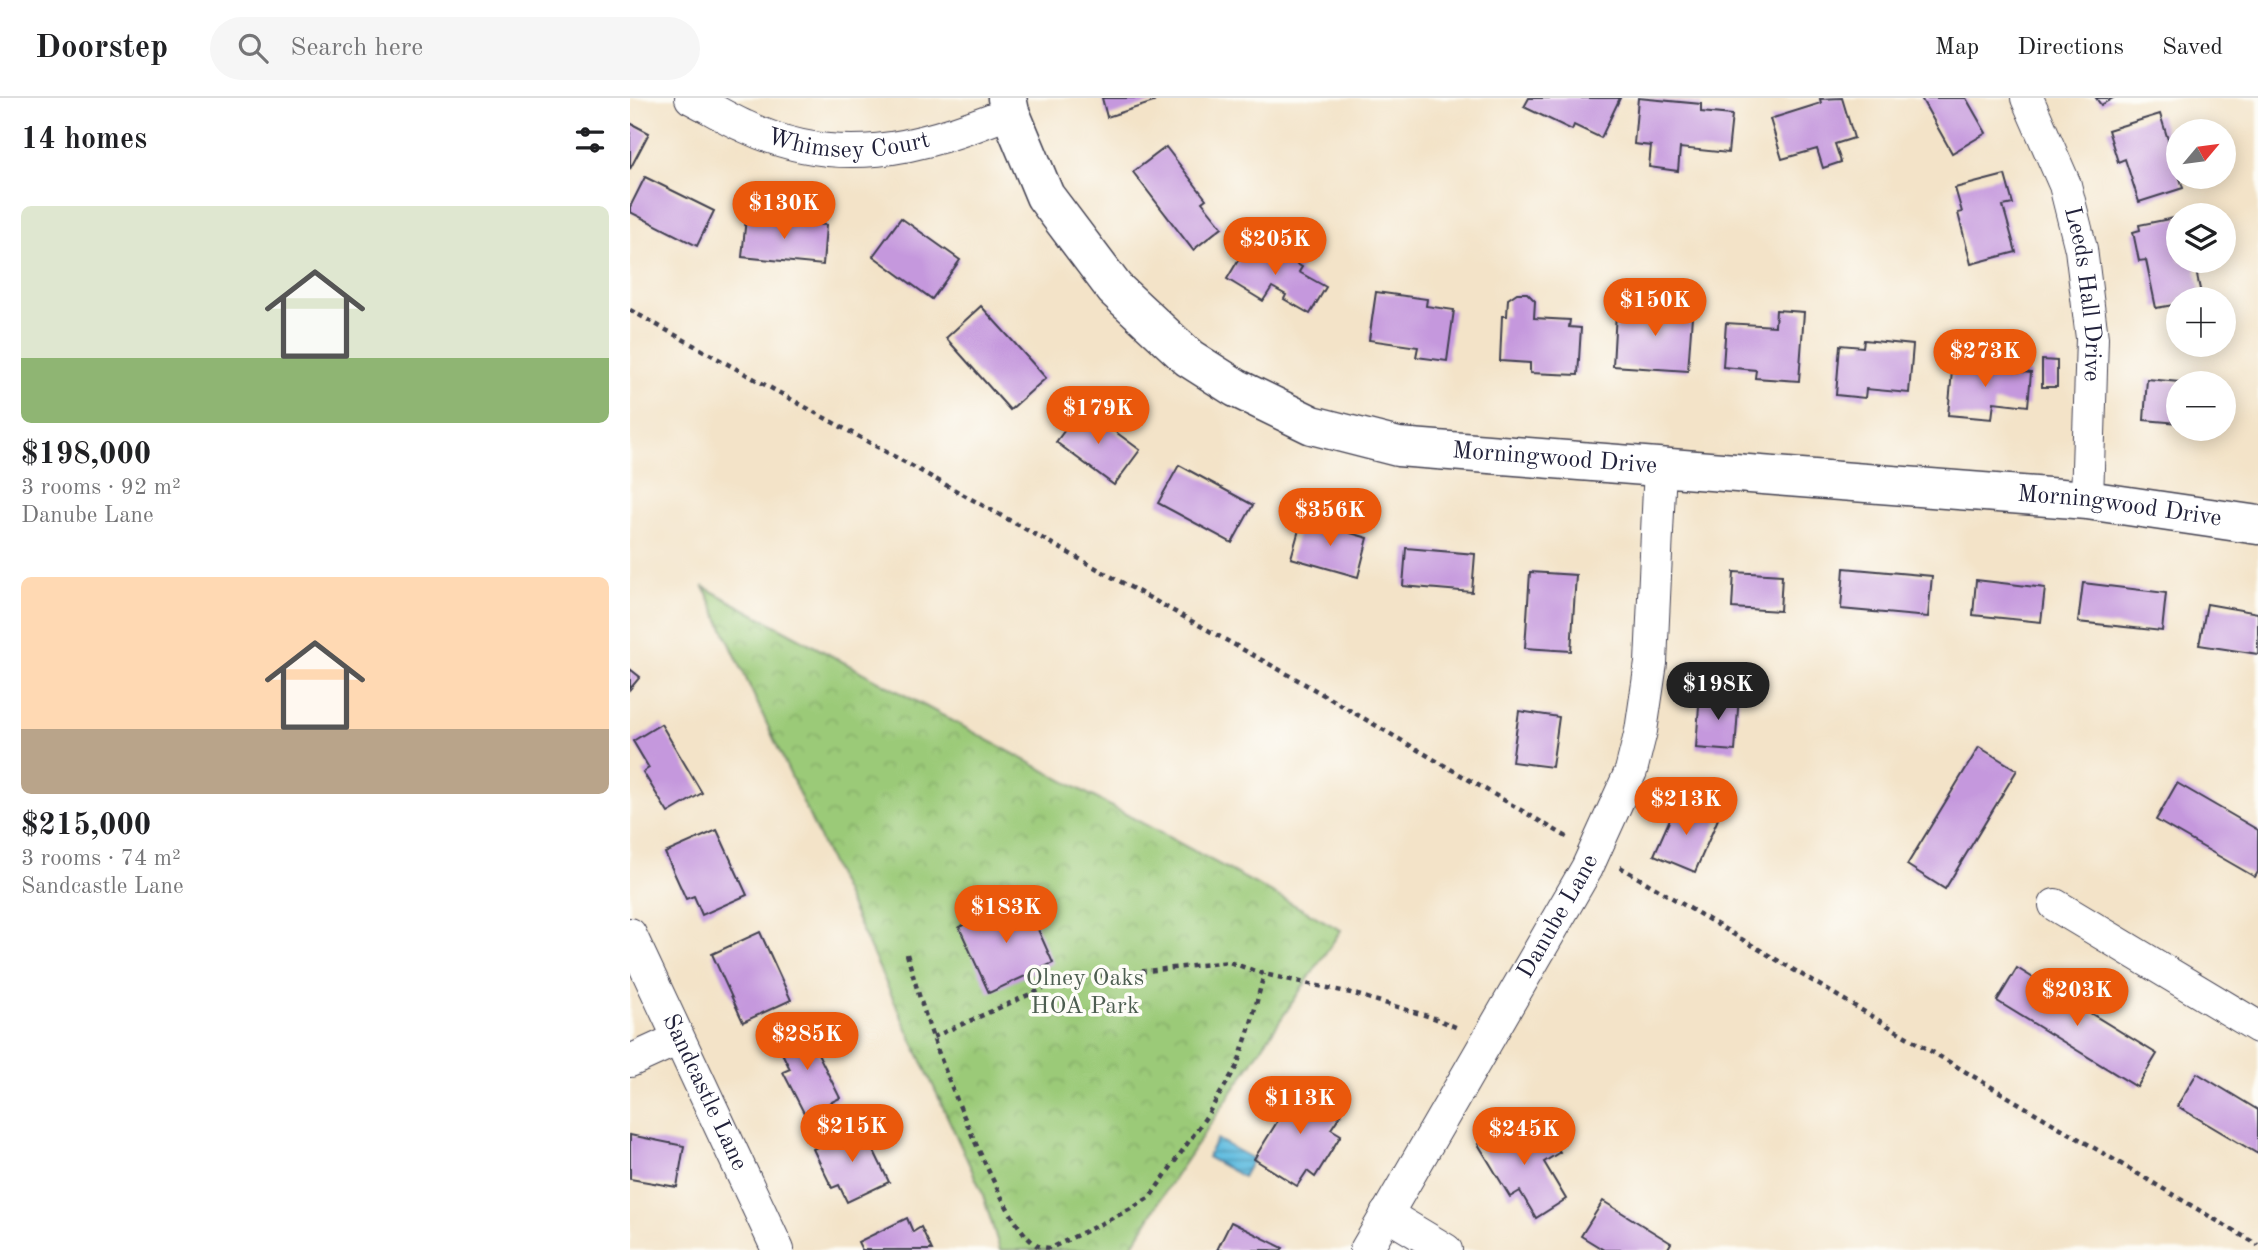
<!DOCTYPE html>
<meta charset="utf-8">
<style>
body{margin:0;font-family:"Old Standard TT",serif;background:#f6f6f6;color:#202124;height:100vh;display:flex;flex-direction:column;font-size:26px;white-space:nowrap}
*{box-sizing:border-box;margin:0}
p{font-size:23px;color:#757577}
.icon{flex:none;width:38px;height:38px;fill:none;stroke:currentColor;stroke-width:2;stroke-linecap:round;stroke-linejoin:round}
.map{position:relative;flex:1;overflow:hidden}
.panel{display:flex;flex-direction:column;background:#fff;width:630px}
.panel>*{flex:none}
.needle{width:46px;rotate:61deg}
.tools{position:absolute;left:1536px;top:21px;display:grid;gap:14px}
.tools a{display:grid;place-items:center;width:70px;height:70px;border-radius:50%;background:#fff;box-shadow:0 4px 18px #0003;font-size:35px}
.price{position:absolute;translate:-50% -60px;padding:0 16px;border-radius:24px;background:#ea580c;color:#fff;font-size:23px;line-height:46px;filter:drop-shadow(0 2px 4px #0008)}
.price::after{content:'';position:absolute;left:50%;top:42px;width:21px;height:16px;margin-left:-10px;background:inherit;clip-path:polygon(0 0,100% 0,50% 100%)}
.price.selected{background:#222;color:#fff}
ul{padding:0;list-style:none}
li{display:grid;align-content:center;gap:14px;height:371px;padding:0 21px}
li span{display:grid;place-items:center;height:217px;border-radius:10px;color:#555}
li>.icon{margin-inline-start:auto}
span .icon{width:126px;height:126px;fill:#fffc;stroke-width:1}
li b{font-size:30px}
h2{display:flex;justify-content:space-between;align-items:center;height:84px;padding:0 21px;font-size:30px}
header{display:flex;align-items:center;gap:42px;box-sizing:border-box;height:98px;padding:0 35px;background:#fff;border-bottom:2px solid #e0e0e0}
header strong{font-size:33px}
nav{display:flex;gap:38px;margin-inline-start:auto;font-size:24px}
.search{width:490px;height:63px;background:#f6f6f6;display:flex;align-items:center;gap:18px;box-sizing:border-box;padding:0 24px;border-radius:38px;color:#757577;font-size:26px}
main{display:flex;flex:1;min-height:0}
.map>svg:first-child{display:block}
.park{fill:url(#park-crowns);stroke:#5e765a;stroke-width:2}
.water{fill:url(#water-rules);stroke:#42708e;stroke-width:2}
.building{fill:#c598dd}
.lines{fill:none;stroke-linecap:round;stroke-linejoin:round}
.minor-casing{stroke:#413f50;stroke-width:34}
.tertiary-casing{stroke:#413f50;stroke-width:41}
.path{stroke:#413f50;stroke-width:4.5;stroke-dasharray:5 5;stroke-linecap:butt}
.minor{stroke:#fff;stroke-width:32}
.tertiary{stroke:#fff;stroke-width:38}
.labels{text-anchor:middle;dominant-baseline:central;stroke-width:7;stroke-linejoin:round;paint-order:stroke}
.street-label{font-size:24px;fill:#22223b;stroke:#fdfcf7}
.park-label{font-size:24px;fill:#4c5d50;stroke:#fdfcf7}
</style>
<header>
<strong>Doorstep</strong>
<div class="search"><svg class="icon" aria-label="search" viewBox="0 0 24 24"><circle cx="10" cy="10" r="6"/><path d="M15 15l6 6"/></svg>Search here</div>
<nav><a>Map</a><a>Directions</a><a>Saved</a></nav>
</header>
<main>
<section class="panel">
<h2>14 homes<svg class="icon" aria-label="filters" viewBox="0 0 24 24"><path d="M4 7h16M4 17h16"/><circle cx="9" cy="7" r="2"/><circle cx="15" cy="17" r="2"/></svg></h2>
<ul>
<li><span style="background:linear-gradient(#dfe7d0 70%,#8fb573 0)"><svg class="icon" aria-label="home" viewBox="0 0 24 24"><path d="M3 11l9-7 9 7M6 9v11h12V9"/></svg></span><div><b>$198,000</b><p>3 rooms · 92 m²</p><p>Danube Lane</p></div></li>
<li><span style="background:linear-gradient(#ffd9b3 70%,#b9a48a 0)"><svg class="icon" aria-label="home" viewBox="0 0 24 24"><path d="M3 11l9-7 9 7M6 9v11h12V9"/></svg></span><div><b>$215,000</b><p>3 rooms · 74 m²</p><p>Sandcastle Lane</p></div></li>
</ul>
</section>
<div class="map">
<svg width="1628" height="1152" viewBox="0 0 1628 1152">
<defs>
<pattern id="park-crowns" width="20" height="18" patternUnits="userSpaceOnUse" patternTransform="scale(1.75)"><rect width="20" height="18" fill="#9bca78"/><path d="M2 6a3 3 0 1 1 6 0M12 15a3 3 0 1 1 6 0" fill="none" stroke="#85ad69"/></pattern>
<pattern id="water-rules" width="6" height="5" patternUnits="userSpaceOnUse" patternTransform="scale(1.75)"><rect width="6" height="5" fill="#62bde0"/><path d="M0 2.5h6" fill="none" stroke="#5099b7"/></pattern>
</defs>
<rect width="100%" height="100%" fill="#fdfcf7"/>
<filter id="ink" filterUnits="userSpaceOnUse"><feTurbulence type="fractalNoise" baseFrequency=".0143" numOctaves="2"/><feDisplacementMap in="SourceGraphic" scale="14" xChannelSelector="R" yChannelSelector="G"/><feConvolveMatrix kernelMatrix="1 2 1 2 8 2 1 2 1" color-interpolation-filters="sRGB"/></filter>
<filter id="wash" filterUnits="userSpaceOnUse"><feTurbulence type="fractalNoise" baseFrequency=".00686" numOctaves="4" result="noise"/><feDisplacementMap in="SourceGraphic" scale="28" xChannelSelector="R" yChannelSelector="G"/><feGaussianBlur stdDeviation="1.57" result="paint"/><feColorMatrix in="noise" values="0 0 0 0 0 0 0 0 0 0 0 0 0 0 0 0 0 1.4 0 .05"/><feComposite in="paint" operator="in"/></filter>
<g filter="url(#wash)">
<rect width="100%" height="100%" fill="#f3e3c8"/>
<polygon class="park" points="74,489 711,832 538,1089 500,1152 370,1152 352,1094"/>
<polygon class="water" points="587,1041 623,1061 613,1079 577,1059"/>
<g id="blocks">
<g class="building">
<polygon points="472,0 522,0 524,4 477,19"/>
<polygon points="899,0 990,0 971,40 944,27 942,32 894,9"/>
<polygon points="1008,0 1071,6 1071,14 1102,17 1098,55 1050,50 1048,73 1019,69 1021,48 1004,46"/>
<polygon points="1212,0 1224,40 1205,46 1211,64 1193,70 1187,51 1152,61 1140,21 1191,5 1190,1"/>
<polygon points="1291,0 1336,0 1356,35 1322,55"/>
<polygon points="1466,0 1483,0 1471,7"/>
<polygon points="1530,16 1553,90 1509,104 1495,61 1488,64 1478,32"/>
<polygon points="0,25 19,35 0,71"/>
<polygon points="536,49 576,101 572,104 592,129 563,152 503,74"/>
<polygon points="1375,77 1383,106 1373,108 1386,154 1341,166 1328,115 1332,114 1325,90"/>
<polygon points="15,79 84,113 67,148 0,114 0,109"/>
<polygon points="1549,119 1549,163 1564,163 1572,201 1549,201 1549,206 1526,210 1516,162 1509,163 1503,134 1510,132 1509,127"/>
<polygon points="116,120 196,127 193,167 112,159"/>
<polygon points="271,120 330,162 302,201 243,158"/>
<polygon points="622,139 672,169 669,174 696,189 680,216 654,201 656,197 642,189 633,203 597,181"/>
<polygon points="746,194 797,201 796,208 824,212 817,263 786,259 788,249 739,242"/>
<polygon points="887,195 897,195 905,203 904,220 940,222 939,229 951,230 948,277 900,275 900,265 870,263 872,218 877,218 878,201"/>
<polygon points="1035,202 1063,204 1058,273 983,268 986,214 1034,217"/>
<polygon points="351,208 416,280 380,312 316,240"/>
<polygon points="1146,212 1174,214 1169,283 1125,280 1126,272 1093,269 1096,225 1145,228"/>
<polygon points="1234,242 1283,247 1279,295 1236,291 1235,300 1206,297 1210,247 1233,249"/>
<polygon points="1323,262 1366,266 1365,271 1401,275 1398,308 1364,304 1362,321 1318,317"/>
<polygon points="1412,262 1427,263 1427,289 1412,289"/>
<polygon points="1517,281 1549,284 1549,325 1514,322"/>
<polygon points="452,309 510,352 484,387 426,344"/>
<polygon points="549,367 623,407 602,445 528,405"/>
<polygon points="672,421 738,440 728,479 661,460"/>
<polygon points="776,450 845,456 842,494 773,488"/>
<polygon points="1214,470 1302,478 1298,519 1211,511"/>
<polygon points="900,474 946,477 941,553 895,550"/>
<polygon points="1104,474 1152,477 1150,513 1102,510"/>
<polygon points="1346,482 1415,490 1411,524 1343,517"/>
<polygon points="1453,485 1536,495 1532,533 1448,524"/>
<polygon points="1577,506 1628,515 1628,556 1569,547"/>
<polygon points="0,571 10,579 0,591"/>
<polygon points="1070,594 1109,597 1105,653 1066,650"/>
<polygon points="889,613 929,619 922,669 882,664"/>
<polygon points="31,626 72,695 38,715 13,674 19,670 3,643"/>
<polygon points="1349,649 1387,672 1315,791 1277,767"/>
<polygon points="1547,685 1628,732 1628,774 1625,779 1526,722"/>
<polygon points="1048,703 1088,721 1065,774 1024,757"/>
<polygon points="87,732 117,797 72,817 64,798 56,801 35,755"/>
<polygon points="394,800 423,865 359,895 329,829"/>
<polygon points="130,834 161,902 113,924 82,856"/>
<polygon points="1387,870 1527,956 1507,989 1367,903"/>
<polygon points="175,929 210,1000 175,1017 153,974 160,971 146,943"/>
<polygon points="1567,975 1628,1012 1628,1056 1547,1008"/>
<polygon points="658,983 711,1016 701,1031 711,1037 685,1079 677,1073 667,1088 624,1061 655,1011 645,1005"/>
<polygon points="887,1021 902,1046 918,1036 930,1054 914,1064 936,1101 906,1120 890,1093 880,1099 848,1046"/>
<polygon points="232,1028 259,1084 217,1104 209,1087 202,1090 183,1051"/>
<polygon points="0,1037 54,1048 47,1089 0,1081"/>
<polygon points="973,1103 1041,1145 1037,1152 974,1152 951,1138"/>
<polygon points="277,1120 283,1134 291,1129 302,1152 232,1152 228,1144"/>
<polygon points="601,1124 653,1150 651,1152 587,1152"/>
</g>
</g>
</g>
<g filter="url(#ink)">
<use href="#blocks" fill-opacity="0" stroke="#413f50" stroke-width="2"/>
<g class="lines">
<g class="minor-casing">
<g id="minor">
<path id="s1" d="M61,0C79,9 96,20 114,28C207,73 290,51 380,14"/>
<path id="s2" d="M1397,0L1435,87L1451,151L1462,240L1457,402"/>
<polyline points="1425,807 1628,929"/>
<path id="s3" d="M0,836L148,1152"/>
<polyline points="0,963 48,941"/>
<polyline points="756,1116 816,1152"/>
<path id="s4" d="M736,1152L957,770L1001,673L1011,633L1021,565L1030,369"/>
</g>
</g>
<g class="tertiary-casing">
<g id="tertiary">
<path id="s5" d="M377,0L380,14L415,98L485,191L559,260L606,290L682,327L768,349L1457,402L1628,427"/>
</g>
</g>
<g class="path">
<polyline points="0,212 668,582 937,739"/>
<polyline points="990,769 1628,1147"/>
<path d="M277,856C298,933 327,1008 362,1080C372,1100 388,1134 406,1147C410,1149 417,1150 421,1150L501,1111L520,1099L576,1019L607,968L622,922L634,876"/>
<polyline points="303,939 421,887 442,881 599,864 634,876 721,895 804,920 828,930"/>
</g>
<use href="#minor" class="minor"/>
<use href="#tertiary" class="tertiary"/>
</g>
</g>
<g class="labels">
<g class="street-label">
<text stroke="none"><textPath href="#s1" startOffset="168">Whimsey Court</textPath></text>
<text stroke="none"><textPath href="#s2" startOffset="206">Leeds Hall Drive</textPath></text>
<text stroke="none"><textPath href="#s5" startOffset="709">Morningwood Drive</textPath></text>
<text stroke="none"><textPath href="#s5" startOffset="1276">Morningwood Drive</textPath></text>
<text stroke="none"><textPath href="#s4" startOffset="385">Danube Lane</textPath></text>
<text stroke="none"><textPath href="#s3" startOffset="175">Sandcastle Lane</textPath></text>
</g>
<g class="park-label">
<text x="455" y="881">Olney Oaks<tspan x="455" dy="28">HOA Park</tspan></text>
</g>
</g>
</svg>
<div class="tools">
<a><svg class="needle" viewBox="-14 -14 28 28"><path d="M0-13l5 13h-10z" fill="#e53935"/><path d="M0 13l5-13h-10z" fill="#757577"/></svg></a>
<a><svg class="icon" aria-label="layers" viewBox="0 0 24 24"><path d="M12 4l9 5-9 5-9-5zM3 14l9 5 9-5"/></svg></a>
<a>+</a>
<a>−</a>
</div>
<b class="price" style="left:154px;top:143px">$130K</b>
<b class="price" style="left:645px;top:179px">$205K</b>
<b class="price" style="left:1025px;top:240px">$150K</b>
<b class="price" style="left:1355px;top:291px">$273K</b>
<b class="price" style="left:468px;top:348px">$179K</b>
<b class="price" style="left:700px;top:450px">$356K</b>
<b class="price selected" style="left:1088px;top:624px">$198K</b>
<b class="price" style="left:1056px;top:739px">$213K</b>
<b class="price" style="left:376px;top:847px">$183K</b>
<b class="price" style="left:1447px;top:930px">$203K</b>
<b class="price" style="left:177px;top:974px">$285K</b>
<b class="price" style="left:670px;top:1038px">$113K</b>
<b class="price" style="left:222px;top:1066px">$215K</b>
<b class="price" style="left:894px;top:1069px">$245K</b>
</div>
</main>
